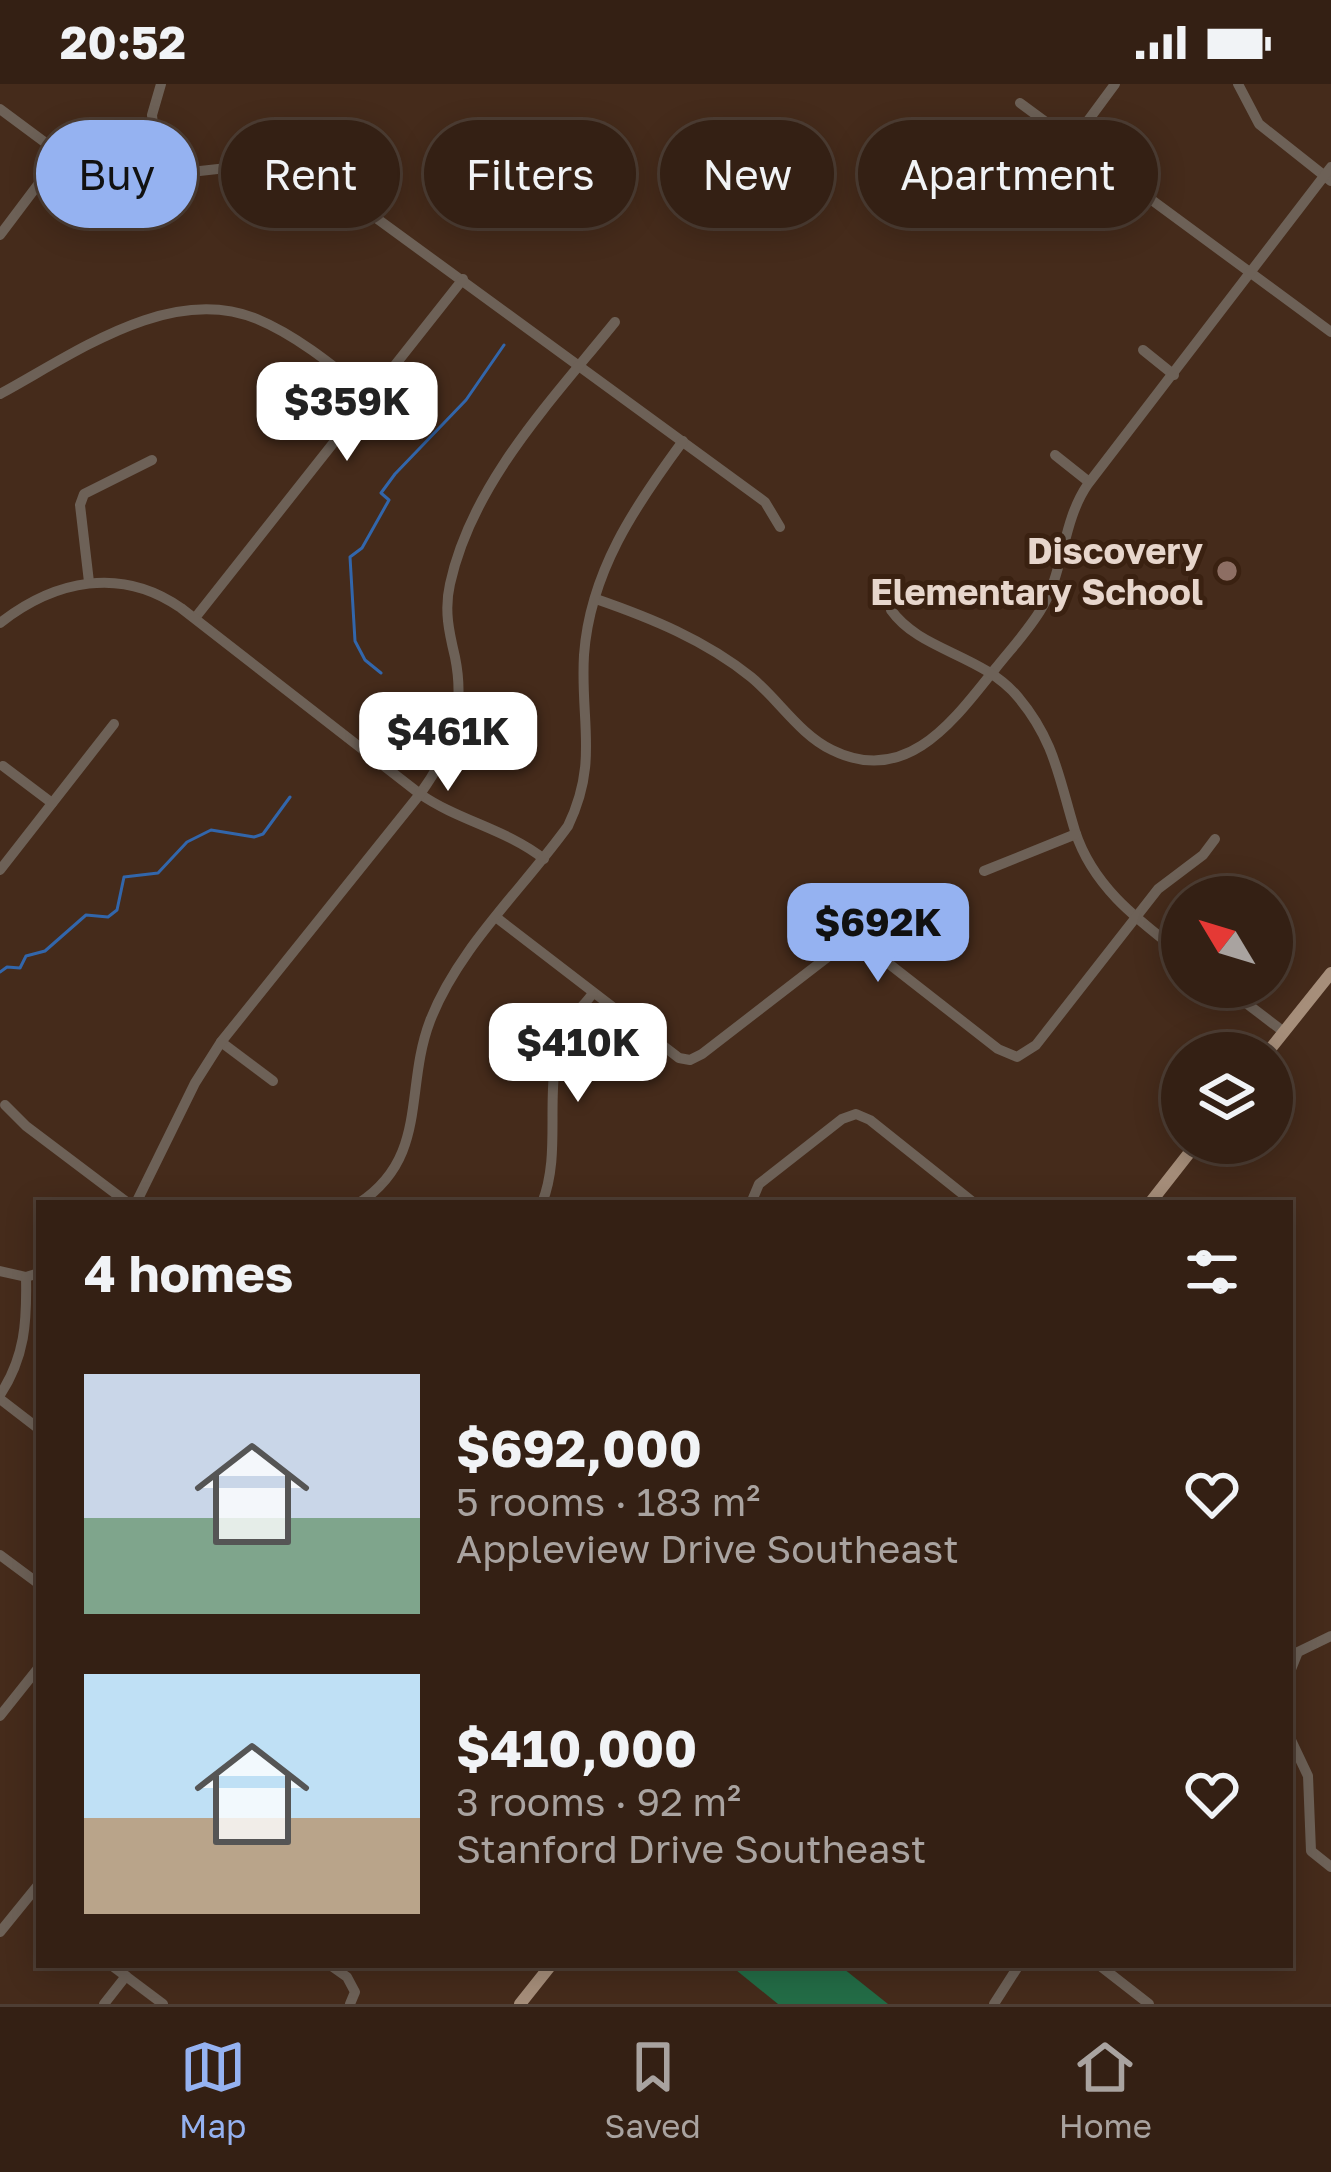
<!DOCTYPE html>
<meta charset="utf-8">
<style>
body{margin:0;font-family:"Golos Text",sans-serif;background:#3f2d22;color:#f1f3f6;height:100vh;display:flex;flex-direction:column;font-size:45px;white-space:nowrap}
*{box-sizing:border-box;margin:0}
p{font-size:39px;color:#a9a3a0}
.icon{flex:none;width:66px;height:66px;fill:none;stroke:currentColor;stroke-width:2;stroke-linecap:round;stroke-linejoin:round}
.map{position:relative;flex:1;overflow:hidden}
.panel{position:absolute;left:36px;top:1116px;width:1257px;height:768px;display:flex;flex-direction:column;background:#342014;border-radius:0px;box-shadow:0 6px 30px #0003,0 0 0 3px #4e3e34}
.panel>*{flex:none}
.top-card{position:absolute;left:36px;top:36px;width:1260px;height:108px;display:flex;gap:24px}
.needle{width:78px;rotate:308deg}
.fabs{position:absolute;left:1161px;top:792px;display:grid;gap:24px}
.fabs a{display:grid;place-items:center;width:132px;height:132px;border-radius:50%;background:#342014;box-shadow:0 6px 30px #0003,0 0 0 3px #4e3e34;font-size:60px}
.price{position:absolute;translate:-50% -102px;padding:0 27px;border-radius:24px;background:#fff;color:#222;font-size:39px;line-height:78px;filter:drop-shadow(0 3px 6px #0008)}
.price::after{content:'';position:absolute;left:50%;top:72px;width:36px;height:27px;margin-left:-18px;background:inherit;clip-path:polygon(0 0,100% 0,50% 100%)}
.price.current{background:#95b2f1;color:#111}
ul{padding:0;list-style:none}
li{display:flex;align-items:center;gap:36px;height:300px;padding:0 48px}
li span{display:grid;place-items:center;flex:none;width:336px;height:240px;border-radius:0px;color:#555}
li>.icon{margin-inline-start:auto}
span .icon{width:144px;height:144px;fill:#fffc;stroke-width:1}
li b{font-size:51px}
h2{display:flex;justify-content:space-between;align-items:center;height:144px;padding:0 48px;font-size:51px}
.chip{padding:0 42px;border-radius:54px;background:#342014;box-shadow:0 6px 30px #0003,0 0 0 3px #4e3e34;font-size:42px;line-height:108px}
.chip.current{background:#95b2f1;color:#111}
.status{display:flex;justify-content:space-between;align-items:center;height:84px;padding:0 60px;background:#342014;direction:ltr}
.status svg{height:33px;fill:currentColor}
.tab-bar{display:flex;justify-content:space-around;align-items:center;height:168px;border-top:3px solid #4e3e34;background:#342014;font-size:33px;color:#a9a3a0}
.tab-bar a{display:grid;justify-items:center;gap:6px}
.tab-bar .current{color:#95b2f1}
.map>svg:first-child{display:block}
.pitch{fill:#236c46}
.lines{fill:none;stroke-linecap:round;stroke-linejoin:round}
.stream{stroke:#3266ab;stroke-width:3}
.minor{stroke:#6d6157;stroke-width:10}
.major{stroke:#a68e7a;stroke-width:12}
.education-dot{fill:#8d6e63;stroke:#3a2111;stroke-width:4.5}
.labels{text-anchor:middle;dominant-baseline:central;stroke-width:10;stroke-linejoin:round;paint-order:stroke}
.poi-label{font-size:36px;font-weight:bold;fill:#e7d6cc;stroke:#3a2111;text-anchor:end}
</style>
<div class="status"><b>20:52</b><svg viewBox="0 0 49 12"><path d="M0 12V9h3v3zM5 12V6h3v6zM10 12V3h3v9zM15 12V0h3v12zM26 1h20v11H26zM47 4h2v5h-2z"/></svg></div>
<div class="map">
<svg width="1331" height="1920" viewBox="0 0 1331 1920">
<rect width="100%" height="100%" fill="#452b1b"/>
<polygon class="pitch" points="740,1881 839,1881 888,1920 778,1920 736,1886"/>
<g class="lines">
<g class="stream">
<polyline points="381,589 365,576 355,557 350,473 362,464 389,416 381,409 395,390 466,316 504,261"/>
<polyline points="0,888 7,883 20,884 26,872 45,867 86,831 108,833 117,826 124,793 158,789 187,758 211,746 254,753 263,750 290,713"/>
</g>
<g class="minor">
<polyline points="1238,0 1259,40 1331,97"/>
<polyline points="1020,19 1331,248"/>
<polyline points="0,25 70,77 119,96 262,80 320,93 765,418 780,443"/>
<polyline points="1073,57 1115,0"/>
<polyline points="158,92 152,31 161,0"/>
<polyline points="0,151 61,70"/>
<polyline points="1143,266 1174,291"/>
<path d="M0,310C74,270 170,199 257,235C298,252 336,284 371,312"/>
<polyline points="1055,371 1089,398"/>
<polyline points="89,498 80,421 84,410 152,376"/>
<path d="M596,515C651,534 705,556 751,593C778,615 800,651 832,666C907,703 954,636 995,585C1010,566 1027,548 1040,527C1065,488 1061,439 1088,400L1331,83"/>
<path d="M891,526C920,567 982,570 1018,613C1055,657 1059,695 1075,747C1093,803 1138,836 1182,870"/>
<polyline points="195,534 463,195"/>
<path d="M0,539C55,496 121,482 181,524L420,710C459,737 506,745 544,775"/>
<polyline points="3,682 52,719"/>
<polyline points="0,786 114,640"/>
<polyline points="984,787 1076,750"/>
<polyline points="497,834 679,974 690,976 702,970 838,865 856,859 870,865 998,965 1017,973 1036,961 1158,805 1203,771 1215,755"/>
<polyline points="1225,903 1284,948"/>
<polyline points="221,958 273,997"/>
<polyline points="5,1021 26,1042 128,1119"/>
<path d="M136,1119L195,999L221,958L420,710C451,667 466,627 455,573C449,548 444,526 450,500C472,399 552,316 615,238"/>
<path d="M359,1119C429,1073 404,1005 430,937C458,864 522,806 568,742C599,678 580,637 584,571C590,488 635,422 683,357"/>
<path d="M542,1119C565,1062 538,992 569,939C576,928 586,919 593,909"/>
<polyline points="751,1119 759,1100 842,1035 856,1030 870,1036 974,1119"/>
<polyline points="0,1187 26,1193 39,1189"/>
<path d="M0,1311C25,1273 27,1238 26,1193"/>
<polyline points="0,1315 39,1345"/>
<polyline points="0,1471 39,1500"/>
<polyline points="1290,1588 1298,1568 1331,1552"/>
<polyline points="0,1632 39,1583"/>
<polyline points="1290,1654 1308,1692 1311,1767 1331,1783"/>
<polyline points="0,1848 39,1800"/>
<polyline points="111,1881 163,1920"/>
<polyline points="330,1881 347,1893 355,1908 350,1920"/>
<polyline points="1099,1881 1149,1920"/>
<polyline points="104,1920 126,1892"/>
<polyline points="994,1920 1019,1881"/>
</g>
<g class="major">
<polyline points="1267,969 1331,889"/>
<polyline points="1150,1119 1197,1059"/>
<polyline points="520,1920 551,1881"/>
</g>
</g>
<circle class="education-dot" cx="1227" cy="487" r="12"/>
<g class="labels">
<g class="poi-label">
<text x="1203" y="466">Discovery<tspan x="1203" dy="41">Elementary School</tspan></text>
</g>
</g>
</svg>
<div class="fabs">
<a><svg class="needle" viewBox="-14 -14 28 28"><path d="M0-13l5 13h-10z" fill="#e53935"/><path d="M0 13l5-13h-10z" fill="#a9a3a0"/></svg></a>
<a><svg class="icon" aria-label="layers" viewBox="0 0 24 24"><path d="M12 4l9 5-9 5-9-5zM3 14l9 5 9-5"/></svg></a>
</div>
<b class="price" style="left:347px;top:380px">$359K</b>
<b class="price" style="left:448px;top:710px">$461K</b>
<b class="price current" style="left:878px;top:901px">$692K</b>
<b class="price" style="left:578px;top:1021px">$410K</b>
<div class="top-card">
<a class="chip current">Buy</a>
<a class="chip">Rent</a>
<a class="chip">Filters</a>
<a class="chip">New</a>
<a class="chip">Apartment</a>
</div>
<section class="panel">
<h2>4 homes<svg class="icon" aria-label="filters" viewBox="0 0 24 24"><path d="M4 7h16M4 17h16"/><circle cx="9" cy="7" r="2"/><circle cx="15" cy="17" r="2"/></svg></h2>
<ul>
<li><span style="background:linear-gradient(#c9d6e8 60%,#7fa58c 0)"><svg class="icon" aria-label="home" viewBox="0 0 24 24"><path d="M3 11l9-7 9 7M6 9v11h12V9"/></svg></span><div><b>$692,000</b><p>5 rooms · 183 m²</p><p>Appleview Drive Southeast</p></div><svg class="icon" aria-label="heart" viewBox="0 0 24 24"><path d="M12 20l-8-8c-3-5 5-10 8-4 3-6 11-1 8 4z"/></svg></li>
<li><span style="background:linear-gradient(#bfe0f5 60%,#b9a48a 0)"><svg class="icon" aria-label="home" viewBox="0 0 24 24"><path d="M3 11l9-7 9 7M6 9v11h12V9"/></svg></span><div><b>$410,000</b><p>3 rooms · 92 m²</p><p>Stanford Drive Southeast</p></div><svg class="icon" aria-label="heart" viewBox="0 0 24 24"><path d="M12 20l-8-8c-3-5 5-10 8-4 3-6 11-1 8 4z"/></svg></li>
</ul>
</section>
</div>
<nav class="tab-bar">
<a class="current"><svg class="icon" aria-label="map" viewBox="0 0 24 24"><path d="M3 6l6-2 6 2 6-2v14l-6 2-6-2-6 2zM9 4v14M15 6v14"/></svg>Map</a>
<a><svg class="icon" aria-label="saved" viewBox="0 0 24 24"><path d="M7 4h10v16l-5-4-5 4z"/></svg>Saved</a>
<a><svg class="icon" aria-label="home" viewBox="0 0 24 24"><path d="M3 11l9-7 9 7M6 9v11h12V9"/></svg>Home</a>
</nav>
